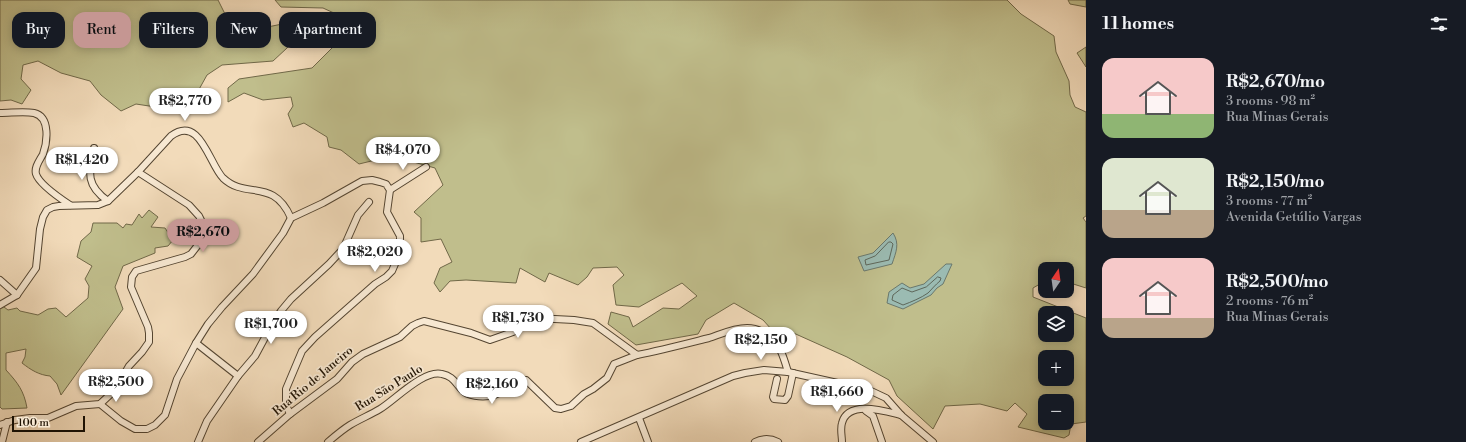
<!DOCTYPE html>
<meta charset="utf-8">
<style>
body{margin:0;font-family:"Libre Bodoni",serif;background:#20242c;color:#f1f3f6;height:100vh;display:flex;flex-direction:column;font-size:15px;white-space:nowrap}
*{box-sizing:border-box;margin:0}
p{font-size:13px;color:#9ea1a6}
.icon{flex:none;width:22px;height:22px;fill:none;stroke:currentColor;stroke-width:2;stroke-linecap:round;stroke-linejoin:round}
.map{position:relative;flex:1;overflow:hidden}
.drawer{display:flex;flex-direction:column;background:#171b24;width:380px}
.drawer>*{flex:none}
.top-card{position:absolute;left:12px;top:12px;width:380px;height:36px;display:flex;gap:8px}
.needle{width:26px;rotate:13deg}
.tools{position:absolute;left:1038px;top:262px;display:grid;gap:8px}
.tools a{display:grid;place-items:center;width:36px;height:36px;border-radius:8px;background:#171b24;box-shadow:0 2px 10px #0003;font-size:20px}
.scale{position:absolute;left:12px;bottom:10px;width:73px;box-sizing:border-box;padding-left:4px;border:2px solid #201303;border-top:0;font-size:11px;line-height:14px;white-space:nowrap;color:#201303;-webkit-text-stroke:3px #f7e8d2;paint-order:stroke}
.price{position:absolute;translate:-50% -34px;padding:0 9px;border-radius:14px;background:#fff;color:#222;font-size:13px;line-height:26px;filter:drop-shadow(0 1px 2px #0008)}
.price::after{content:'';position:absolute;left:50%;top:24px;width:12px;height:9px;margin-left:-6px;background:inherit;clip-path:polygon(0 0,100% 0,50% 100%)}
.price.on{background:#c59692;color:#111}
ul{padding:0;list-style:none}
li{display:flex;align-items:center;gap:12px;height:100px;padding:0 16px}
li span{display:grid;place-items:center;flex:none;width:112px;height:80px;border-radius:12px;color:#555}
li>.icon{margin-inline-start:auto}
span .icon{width:48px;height:48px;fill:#fffc;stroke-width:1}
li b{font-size:17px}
h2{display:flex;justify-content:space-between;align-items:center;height:48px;padding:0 16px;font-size:17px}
.tag{padding:0 14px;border-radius:12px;background:#171b24;box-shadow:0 2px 10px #0003;font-size:14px;line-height:36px}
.tag.on{background:#c59692;color:#111}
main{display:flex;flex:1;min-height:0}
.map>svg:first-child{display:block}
.green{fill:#c0be8c;stroke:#706848;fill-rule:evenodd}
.water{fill:#9bbbb2;stroke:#6a786c}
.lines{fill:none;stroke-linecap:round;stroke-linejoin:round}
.shore{stroke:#5e675a;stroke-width:1}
.minor-casing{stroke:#544531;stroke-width:8}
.minor{stroke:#f7e8d2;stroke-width:6}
.labels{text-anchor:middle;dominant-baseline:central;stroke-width:3.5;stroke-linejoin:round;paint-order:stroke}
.street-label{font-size:12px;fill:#201303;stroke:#f7e8d2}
</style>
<main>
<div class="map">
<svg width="1086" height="442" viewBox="0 0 1086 442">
<rect width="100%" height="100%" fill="#f2dbba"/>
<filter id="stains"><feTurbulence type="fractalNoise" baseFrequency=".005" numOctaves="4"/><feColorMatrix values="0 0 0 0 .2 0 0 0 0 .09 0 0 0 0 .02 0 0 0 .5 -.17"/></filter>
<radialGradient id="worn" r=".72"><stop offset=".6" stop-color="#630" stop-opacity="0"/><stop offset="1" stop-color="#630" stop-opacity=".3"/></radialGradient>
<g class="green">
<polygon points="0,0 218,0 230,24 258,29 311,18 315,22 273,61 222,65 207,75 197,93 202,108 182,111 136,104 121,111 101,95 90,81 61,73 38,61 23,65 21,79 31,90 22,104 11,100 0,101"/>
<path d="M275,0H1007L1021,14L1054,36L1056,52L1069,81L1070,95L1075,107L1086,112V216L1083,218L1086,222V288L1067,282V269H1045V281L1033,288V297L1086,318V422L1071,424L1069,435L1064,438L1018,427L1027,414L1015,403L1007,411L980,404L945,406L933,429L897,396L889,380L847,357L789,331L782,341L763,320L734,303L706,320L698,334L636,345L608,324L611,312L629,317L633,327L663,308L679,309L697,296L682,283L639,307L616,305L613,285L624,275L617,267L593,268L587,277L578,285L549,273L545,282L520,268L516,283L466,280L450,281L440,292L434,283L440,268L452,262L441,239L421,242V218L414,212L443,185L435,168L392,156L359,164L341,150L329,147L327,137L304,123L293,127L288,114L293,106L291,97L263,100L244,93L228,102V88L239,79L312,68L332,48L358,24L323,8L281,7ZM1045,313H1067V335H1045ZM1045,357H1067V379H1045ZM1045,401H1067V423H1045Z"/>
<polygon points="1068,0 1086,0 1086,7 1070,4"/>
<polygon points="1086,47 1086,67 1077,53"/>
<path d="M149,210L158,217L151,227L165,228L173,240L168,246L155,248V253L123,266L115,287L123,309L61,395L57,384L50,376C39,375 31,370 22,363L25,357L26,349L6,353V370C18,383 24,391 27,408L2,409L0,407V304L8,310L17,308L20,311L38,315L48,309L56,308L66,317L88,298L89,286L85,279L92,266L77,257L81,241L91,232L93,223H117L123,228L126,224L132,225L139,214L142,218Z"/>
</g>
<g class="water">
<path d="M893,233C900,244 896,252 892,264L864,271L858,257L873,253Z"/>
<polygon points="946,264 952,264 943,284 937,288 931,295 903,309 887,303 889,292 902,283 910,288 924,284"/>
</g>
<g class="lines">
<g class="shore">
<polygon points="889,242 891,242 893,244 889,260 866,265 865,260 875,256"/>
<path d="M938,277L941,278L940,281C935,285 932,289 928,293C921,298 911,302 903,305L892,300L893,295L902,288L912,292L926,287Z"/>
</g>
<g class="minor-casing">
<g id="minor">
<path d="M0,113C11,113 24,111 34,113C51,117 47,143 43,154C40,160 34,167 36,174C39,184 61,199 70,205"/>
<path d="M94,148C89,172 85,185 108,201"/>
<polyline points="390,190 426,167"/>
<polyline points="0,280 17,295"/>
<path d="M0,305L17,295L36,268L40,229L43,217L47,210L53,207L59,206L98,205L108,201L138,172L171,136C200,114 209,164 223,178C246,200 273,177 291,218"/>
<polyline points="196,343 238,376"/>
<polyline points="777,379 773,397 774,399 785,400 788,396 793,373"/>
<polyline points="100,404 121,421 135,429 147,429 155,425 165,415 177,379 196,343 208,324 222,307 253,274 283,233 291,218 323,203 362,181 372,180 380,182 386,184 390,190 387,212 400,236 400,248 395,264 392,271 386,277 375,284 315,337 302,351 286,389 286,405 290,414"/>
<polyline points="866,411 873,416 882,442"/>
<polyline points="639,418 648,442"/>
<polyline points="0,425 15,420 30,418 48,418 76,406 100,404 115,390 129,366 142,352 149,342 149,333 148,327 131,287 132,277 136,271 185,257 191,254 198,245 202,238 202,229 201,220 199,216 189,205 138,172"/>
<polyline points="2,442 7,422"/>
<polyline points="198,442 207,421 238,376 255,356 269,330 281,311 291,299 329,264 343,249 358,215 369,202"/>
<path d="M258,442L290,414L337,379L352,362L363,354L400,337L412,326L418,323L424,321L428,322L471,333L490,340L513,332L535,318L574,320L593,323L637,355C662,350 685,344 709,338C721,334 734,328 747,328C755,328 764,332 770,337C781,346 784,359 788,372"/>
<path d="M328,442C335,436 342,430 350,425C360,419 370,415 380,409C395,400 424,369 442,374C453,376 455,383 463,391C468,396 481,397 489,396C507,395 506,377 526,380L555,408L561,409L571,406L584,394L593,389L607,378L614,364L637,355"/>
<polyline points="581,442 733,376 745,373 764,370 788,372 869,390 886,398 901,415 933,442"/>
<path d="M755,442C763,438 770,438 778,442"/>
<path d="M842,442C842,436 840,429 842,423C848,400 884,411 901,415"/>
</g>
</g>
<use href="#minor" class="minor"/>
</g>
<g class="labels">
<g class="street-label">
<text transform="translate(313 381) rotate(-40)">Rua Rio de Janeiro</text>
<text transform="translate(389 388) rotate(-32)">Rua São Paulo</text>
</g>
</g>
<rect width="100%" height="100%" filter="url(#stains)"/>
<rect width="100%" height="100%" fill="url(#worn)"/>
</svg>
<div class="tools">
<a><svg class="needle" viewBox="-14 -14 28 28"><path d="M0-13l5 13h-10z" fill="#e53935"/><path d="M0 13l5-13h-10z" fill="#9ea1a6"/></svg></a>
<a><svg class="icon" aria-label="layers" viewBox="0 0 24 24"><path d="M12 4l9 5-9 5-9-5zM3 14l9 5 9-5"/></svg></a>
<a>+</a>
<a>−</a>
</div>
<div class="scale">100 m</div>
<b class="price" style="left:185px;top:122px">R$2,770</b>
<b class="price" style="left:403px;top:171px">R$4,070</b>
<b class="price" style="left:82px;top:181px">R$1,420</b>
<b class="price on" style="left:203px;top:253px">R$2,670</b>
<b class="price" style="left:375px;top:273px">R$2,020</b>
<b class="price" style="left:518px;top:339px">R$1,730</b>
<b class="price" style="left:271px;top:345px">R$1,700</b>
<b class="price" style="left:761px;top:361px">R$2,150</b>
<b class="price" style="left:116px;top:403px">R$2,500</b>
<b class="price" style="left:492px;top:405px">R$2,160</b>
<b class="price" style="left:837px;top:413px">R$1,660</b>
<div class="top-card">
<a class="tag">Buy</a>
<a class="tag on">Rent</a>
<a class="tag">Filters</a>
<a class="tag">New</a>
<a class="tag">Apartment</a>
</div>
</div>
<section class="drawer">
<h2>11 homes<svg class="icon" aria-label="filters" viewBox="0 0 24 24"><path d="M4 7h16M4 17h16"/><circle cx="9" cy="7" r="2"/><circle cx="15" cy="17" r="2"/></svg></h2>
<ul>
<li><span style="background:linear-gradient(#f6c9c9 70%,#8fb573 0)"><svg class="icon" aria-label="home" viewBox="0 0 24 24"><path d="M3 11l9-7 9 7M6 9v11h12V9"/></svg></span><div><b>R$2,670/mo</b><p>3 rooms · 98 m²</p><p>Rua Minas Gerais</p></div></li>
<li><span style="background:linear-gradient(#dfe7d0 65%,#b9a48a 0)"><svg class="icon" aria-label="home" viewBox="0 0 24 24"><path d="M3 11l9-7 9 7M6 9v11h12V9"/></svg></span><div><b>R$2,150/mo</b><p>3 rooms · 77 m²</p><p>Avenida Getúlio Vargas</p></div></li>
<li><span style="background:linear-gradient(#f6c9c9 75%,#b9a48a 0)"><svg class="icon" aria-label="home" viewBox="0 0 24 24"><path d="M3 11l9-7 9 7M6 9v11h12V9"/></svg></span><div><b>R$2,500/mo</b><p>2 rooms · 76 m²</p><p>Rua Minas Gerais</p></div></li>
</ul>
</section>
</main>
